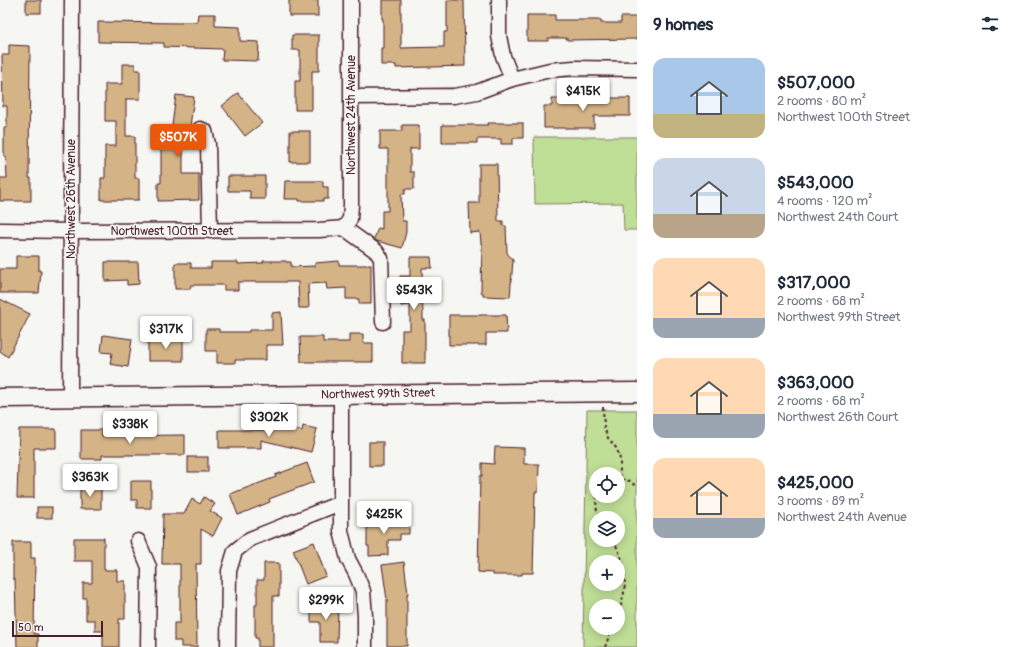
<!DOCTYPE html>
<meta charset="utf-8">
<style>
body{margin:0;font-family:Pangolin,sans-serif;background:#f2f2f3;color:#1f2937;height:100vh;display:flex;flex-direction:column;font-size:15px;white-space:nowrap}
*{box-sizing:border-box;margin:0}
p{font-size:13px;color:#747a83}
.icon{flex:none;width:22px;height:22px;fill:none;stroke:currentColor;stroke-width:2;stroke-linecap:round;stroke-linejoin:round}
.map{position:relative;flex:1;overflow:hidden}
.sheet{display:flex;flex-direction:column;background:#fff;width:380px}
.sheet>*{flex:none}
.fabs{position:absolute;left:589px;top:467px;display:grid;gap:8px}
.fabs a{display:grid;place-items:center;width:36px;height:36px;border-radius:50%;background:#fff;box-shadow:0 2px 10px #0003;font-size:20px}
.scale{position:absolute;left:12px;bottom:10px;width:91px;box-sizing:border-box;padding-left:4px;border:2px solid #4a1f2b;border-top:0;font-size:11px;line-height:14px;white-space:nowrap;color:#4a1f2b;-webkit-text-stroke:3px #f6f6f2;paint-order:stroke}
.price{position:absolute;translate:-50% -34px;padding:0 9px;border-radius:4px;background:#fff;color:#222;font-size:13px;line-height:26px;filter:drop-shadow(0 1px 2px #0008)}
.price::after{content:'';position:absolute;left:50%;top:24px;width:12px;height:9px;margin-left:-6px;background:inherit;clip-path:polygon(0 0,100% 0,50% 100%)}
.price.selected{background:#ea580c;color:#fff}
ul{padding:0;list-style:none}
li{display:flex;align-items:center;gap:12px;height:100px;padding:0 16px}
li span{display:grid;place-items:center;flex:none;width:112px;height:80px;border-radius:12px;color:#555}
li>.icon{margin-inline-start:auto}
span .icon{width:48px;height:48px;fill:#fffc;stroke-width:1}
li b{font-size:17px}
h2{display:flex;justify-content:space-between;align-items:center;height:48px;padding:0 16px;font-size:17px}
main{display:flex;flex:1;min-height:0}
.map>svg:first-child{display:block}
.green{fill:#bfde96;stroke:#847e60;fill-rule:evenodd}
.building{fill:#d4b487;stroke:#4a1f2b}
.lines{fill:none;stroke-linecap:round;stroke-linejoin:round}
.minor-casing{stroke:#4a1f2b;stroke-width:17}
.major-casing{stroke:#4a1f2b;stroke-width:21}
.path{stroke:#4a1f2b;stroke-width:2;stroke-dasharray:3 3;stroke-linecap:butt}
.minor{stroke:#f6f6f2;stroke-width:14}
.major{stroke:#f6f6f2;stroke-width:18}
.labels{text-anchor:middle;dominant-baseline:central;stroke-width:3;stroke-linejoin:round;paint-order:stroke}
.street-label{font-size:12px;fill:#4a1f2b;stroke:#f6f6f2}
</style>
<main>
<div class="map">
<svg width="637" height="647" viewBox="0 0 637 647">
<rect width="100%" height="100%" fill="#f6f6f2"/>
<filter id="ink" filterUnits="userSpaceOnUse"><feTurbulence type="fractalNoise" baseFrequency=".025" numOctaves="2"/><feDisplacementMap in="SourceGraphic" scale="8" xChannelSelector="R" yChannelSelector="G"/><feConvolveMatrix kernelMatrix="1 2 1 2 8 2 1 2 1" color-interpolation-filters="sRGB"/></filter>
<g filter="url(#ink)">
<g class="green">
<polygon points="534,137 637,137 637,230 624,230 623,203 535,204"/>
<path d="M587,410H637V647H583ZM596,474H618V496H596ZM596,518H618V540H596ZM596,562H618V584H596ZM596,606H618V628H596Z"/>
</g>
<g class="building">
<rect x="26" y="0" width="15" height="13"/>
<rect x="289" y="0" width="29" height="16"/>
<polygon points="382,0 401,0 401,48 444,47 444,32 447,32 447,0 464,0 465,66 396,68 396,65 381,65 381,48 383,48 383,19 382,19"/>
<polygon points="198,14 215,14 215,26 240,27 240,41 259,42 258,61 222,60 223,49 164,47 164,43 98,42 98,22 182,23 182,22 197,22"/>
<polygon points="527,15 555,15 555,20 601,20 601,23 621,23 621,17 637,17 637,39 567,40 567,38 548,38 548,41 527,41"/>
<polygon points="292,35 319,35 319,71 312,71 312,110 295,110 295,81 300,81 300,50 292,50"/>
<polygon points="9,45 30,46 29,178 31,178 31,201 0,201 0,178 7,178 6,156 4,156 4,128 7,128 7,106 3,106 2,55 9,55"/>
<polygon points="122,64 135,64 135,70 140,70 140,99 126,99 126,136 135,136 135,178 139,178 139,200 101,200 101,178 105,178 105,146 116,146 116,121 105,121 105,84 122,84"/>
<polygon points="238,93 262,123 245,136 222,106"/>
<polygon points="176,95 194,97 189,134 183,133 183,174 199,174 199,200 158,201 158,183 161,183 161,149 169,149"/>
<polygon points="590,98 630,98 630,116 594,116 594,128 544,128 544,106 552,106 552,99 590,99"/>
<polygon points="488,123 523,123 523,138 513,138 513,144 501,144 501,139 477,139 477,143 442,143 442,125 488,125"/>
<polygon points="402,125 419,125 419,149 410,149 410,172 414,172 414,189 405,189 405,194 401,194 402,221 406,221 406,232 402,248 377,241 374,239 378,228 382,229 382,211 388,211 388,149 380,149 380,131 402,131"/>
<rect x="290" y="131" width="20" height="31"/>
<polygon points="479,164 497,164 498,221 503,221 503,226 506,226 507,253 513,260 510,297 483,296 483,293 481,292 482,244 481,244 480,232 470,233 469,203 479,203"/>
<polygon points="228,176 265,176 265,199 250,199 250,191 228,191"/>
<polygon points="285,181 323,181 323,187 328,187 328,199 323,199 323,201 299,201 299,199 284,199"/>
<polygon points="16,256 39,256 39,271 41,271 39,293 0,293 0,269 16,269"/>
<polygon points="410,257 431,257 432,268 422,268 423,320 425,320 425,363 402,363 402,330 410,330 410,305 401,306 400,276 410,276"/>
<polygon points="263,261 286,261 286,262 291,262 291,267 315,266 315,263 339,261 339,265 371,265 371,304 359,304 359,299 346,299 346,288 327,289 326,283 308,284 309,308 299,308 298,282 238,282 238,290 224,290 224,285 191,285 190,289 175,289 175,263 191,263 191,268 211,268 211,262 238,262 238,264 263,263"/>
<polygon points="105,262 138,262 139,284 127,285 127,280 105,281"/>
<polygon points="0,299 30,314 8,357 0,351"/>
<polygon points="281,312 283,345 266,345 266,360 235,360 235,363 217,363 217,351 206,351 206,329 219,329 219,332 249,332 249,330 272,330 272,313"/>
<polygon points="449,315 506,315 507,333 486,333 486,345 449,345"/>
<polygon points="349,334 363,334 363,343 373,343 373,362 301,362 300,337 323,337 323,342 349,342"/>
<polygon points="103,335 132,339 128,367 110,364 112,353 101,352"/>
<rect x="148" y="339" width="35" height="22"/>
<polygon points="275,424 302,431 303,426 317,429 311,452 261,440 261,448 219,448 219,430 274,430"/>
<polygon points="19,429 56,429 56,448 34,448 34,498 17,498"/>
<polygon points="81,430 102,430 102,436 185,435 185,455 102,455 102,459 81,459"/>
<rect x="369" y="442" width="14" height="24"/>
<polygon points="495,447 524,448 524,464 539,464 538,492 535,492 533,573 522,573 522,575 493,575 493,573 478,572 480,476 482,476 482,463 494,464"/>
<rect x="188" y="457" width="20" height="15"/>
<polygon points="307,463 314,482 269,499 270,502 238,515 230,494 276,477 275,475"/>
<polygon points="131,481 151,481 151,508 137,508 137,500 131,500"/>
<rect x="80" y="487" width="21" height="22"/>
<polygon points="204,497 215,504 210,511 222,518 213,536 201,529 201,564 196,564 197,647 181,647 181,641 174,641 174,623 180,623 180,564 162,564 163,514 184,514 192,499 200,504"/>
<rect x="37" y="507" width="15" height="11"/>
<polygon points="367,521 409,521 409,534 400,534 400,540 388,540 388,555 369,556 369,546 367,546"/>
<polygon points="74,538 104,538 104,570 117,570 117,581 125,581 125,619 119,619 119,647 103,647 103,631 95,631 95,620 86,620 86,598 83,598 83,583 92,583 92,561 74,561"/>
<polygon points="13,542 31,542 31,558 35,558 34,634 38,634 38,647 17,647 15,579 13,579"/>
<polygon points="314,542 326,576 306,584 293,550"/>
<polygon points="404,562 408,594 407,595 407,646 387,646 387,600 382,565"/>
<polygon points="264,563 279,563 279,596 273,596 273,647 258,647 258,638 255,638 255,605 257,605 257,580 264,580"/>
<polygon points="311,605 338,605 337,642 320,642 320,622 311,622"/>
</g>
<g class="lines">
<g class="minor-casing">
<g id="minor">
<polyline points="499,0 499,36 503,56 512,79"/>
<polyline points="352,97 454,96 477,92 512,79 550,70 574,68 637,69"/>
<polyline points="200,129 205,131 208,144 210,231"/>
<polyline points="344,228 350,219 351,205 351,0"/>
<polyline points="344,228 376,251 381,258 383,322"/>
<polyline points="0,230 71,231 319,230 344,228"/>
<polyline points="341,395 341,531 348,559 356,574 363,591 365,616 365,647"/>
<polyline points="70,397 72,0"/>
<polyline points="138,541 149,567 148,647"/>
<polyline points="228,647 229,571 235,551 250,539 340,503"/>
</g>
</g>
<g class="major-casing">
<polyline id="major" points="0,398 637,392"/>
</g>
<g class="path">
<polyline points="603,407 604,427 608,438 617,449 620,459 620,479 630,481 637,487"/>
<polyline points="597,496 596,507 600,518"/>
<path d="M613,540C628,566 628,587 618,614"/>
<polyline points="605,647 612,628"/>
</g>
<use href="#minor" class="minor"/>
<use href="#major" class="major"/>
</g>
</g>
<g class="labels">
<g class="street-label">
<text transform="translate(351 115) rotate(-90)">Northwest 24th Avenue</text>
<text transform="translate(71 199) rotate(-90)">Northwest 26th Avenue</text>
<text x="172" y="231">Northwest 100th Street</text>
<text transform="translate(378 394) rotate(-1)">Northwest 99th Street</text>
</g>
</g>
</svg>
<div class="fabs">
<a><svg class="icon" aria-label="locate" viewBox="0 0 24 24"><circle cx="12" cy="12" r="6"/><path d="M12 2v4M12 18v4M2 12h4M18 12h4"/></svg></a>
<a><svg class="icon" aria-label="layers" viewBox="0 0 24 24"><path d="M12 4l9 5-9 5-9-5zM3 14l9 5 9-5"/></svg></a>
<a>+</a>
<a>−</a>
</div>
<div class="scale">50 m</div>
<b class="price" style="left:583px;top:112px">$415K</b>
<b class="price selected" style="left:178px;top:158px">$507K</b>
<b class="price" style="left:414px;top:311px">$543K</b>
<b class="price" style="left:166px;top:350px">$317K</b>
<b class="price" style="left:269px;top:438px">$302K</b>
<b class="price" style="left:130px;top:445px">$338K</b>
<b class="price" style="left:90px;top:498px">$363K</b>
<b class="price" style="left:384px;top:535px">$425K</b>
<b class="price" style="left:326px;top:621px">$299K</b>
</div>
<section class="sheet">
<h2>9 homes<svg class="icon" aria-label="filters" viewBox="0 0 24 24"><path d="M4 7h16M4 17h16"/><circle cx="9" cy="7" r="2"/><circle cx="15" cy="17" r="2"/></svg></h2>
<ul>
<li><span style="background:linear-gradient(#a9c7e8 70%,#c2b280 0)"><svg class="icon" aria-label="home" viewBox="0 0 24 24"><path d="M3 11l9-7 9 7M6 9v11h12V9"/></svg></span><div><b>$507,000</b><p>2 rooms · 80 m²</p><p>Northwest 100th Street</p></div></li>
<li><span style="background:linear-gradient(#c9d6e8 70%,#b9a48a 0)"><svg class="icon" aria-label="home" viewBox="0 0 24 24"><path d="M3 11l9-7 9 7M6 9v11h12V9"/></svg></span><div><b>$543,000</b><p>4 rooms · 120 m²</p><p>Northwest 24th Court</p></div></li>
<li><span style="background:linear-gradient(#ffd9b3 75%,#9aa5b1 0)"><svg class="icon" aria-label="home" viewBox="0 0 24 24"><path d="M3 11l9-7 9 7M6 9v11h12V9"/></svg></span><div><b>$317,000</b><p>2 rooms · 68 m²</p><p>Northwest 99th Street</p></div></li>
<li><span style="background:linear-gradient(#ffd9b3 70%,#9aa5b1 0)"><svg class="icon" aria-label="home" viewBox="0 0 24 24"><path d="M3 11l9-7 9 7M6 9v11h12V9"/></svg></span><div><b>$363,000</b><p>2 rooms · 68 m²</p><p>Northwest 26th Court</p></div></li>
<li><span style="background:linear-gradient(#ffd9b3 75%,#9aa5b1 0)"><svg class="icon" aria-label="home" viewBox="0 0 24 24"><path d="M3 11l9-7 9 7M6 9v11h12V9"/></svg></span><div><b>$425,000</b><p>3 rooms · 89 m²</p><p>Northwest 24th Avenue</p></div></li>
</ul>
</section>
</main>
